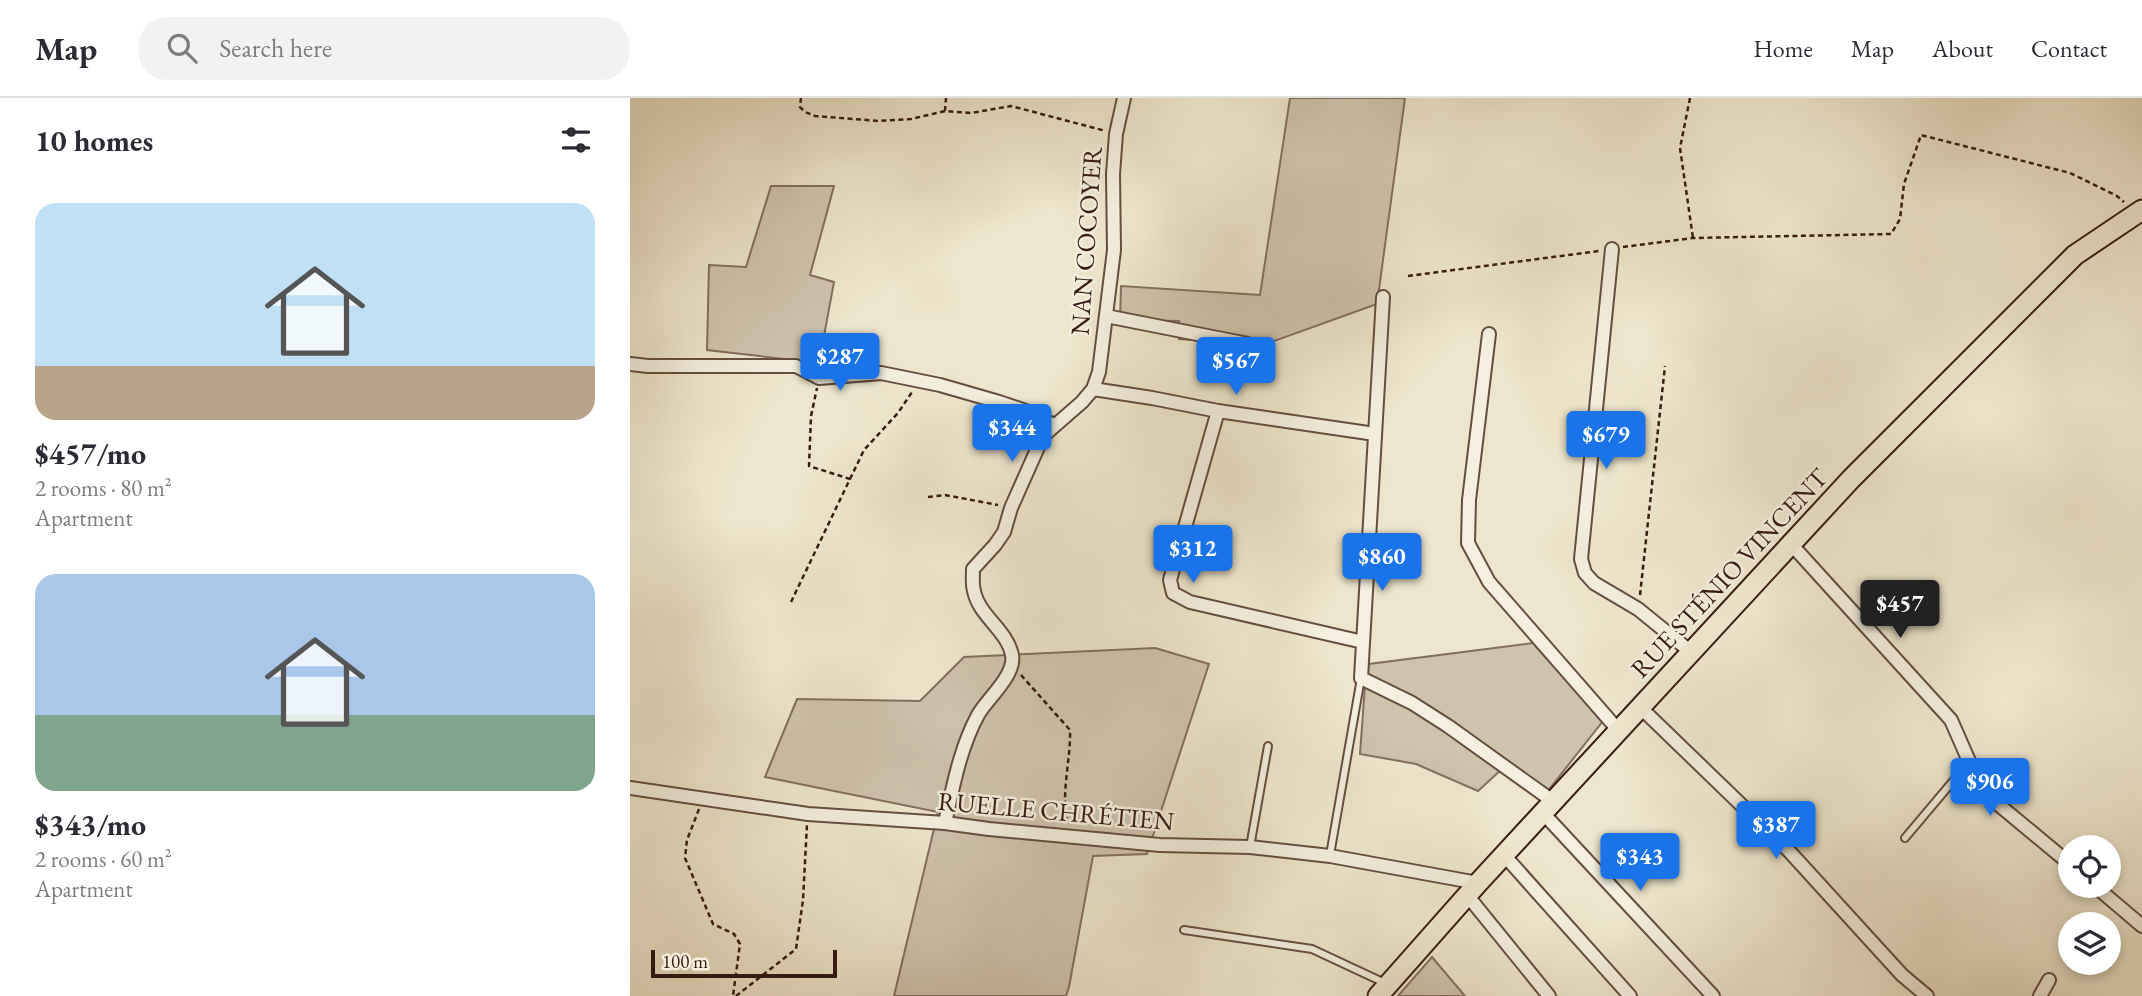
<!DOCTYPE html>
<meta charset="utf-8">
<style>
body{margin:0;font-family:"EB Garamond",serif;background:#f2f2f3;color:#2b2b33;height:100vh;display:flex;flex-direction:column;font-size:26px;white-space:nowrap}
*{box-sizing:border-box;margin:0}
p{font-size:23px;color:#7c7c81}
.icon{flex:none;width:38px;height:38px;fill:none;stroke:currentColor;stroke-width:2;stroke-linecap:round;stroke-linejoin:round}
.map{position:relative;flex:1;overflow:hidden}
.sheet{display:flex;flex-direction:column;background:#fff;width:630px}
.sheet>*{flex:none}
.tools{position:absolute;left:1428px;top:737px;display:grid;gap:14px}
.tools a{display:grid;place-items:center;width:63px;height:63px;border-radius:50%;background:#fff;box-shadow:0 4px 10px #0003;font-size:35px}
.scale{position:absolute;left:21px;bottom:18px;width:186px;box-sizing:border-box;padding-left:7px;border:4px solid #371b10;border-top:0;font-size:19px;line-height:24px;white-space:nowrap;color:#371b10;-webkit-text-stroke:5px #f4efde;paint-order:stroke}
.price{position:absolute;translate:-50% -60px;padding:0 16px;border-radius:7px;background:#1a73e8;color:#fff;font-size:23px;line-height:46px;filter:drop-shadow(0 2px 4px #0008)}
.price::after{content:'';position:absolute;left:50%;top:42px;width:21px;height:16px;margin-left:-10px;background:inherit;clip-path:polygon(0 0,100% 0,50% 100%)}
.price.selected{background:#222;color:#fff}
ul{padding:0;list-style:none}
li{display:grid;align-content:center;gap:14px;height:371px;padding:0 35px}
li span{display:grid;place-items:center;height:217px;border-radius:21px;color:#555}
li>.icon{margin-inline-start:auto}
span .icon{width:126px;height:126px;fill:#fffc;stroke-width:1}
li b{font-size:30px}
h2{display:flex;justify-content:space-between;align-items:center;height:84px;padding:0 35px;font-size:30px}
header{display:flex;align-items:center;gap:42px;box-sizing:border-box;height:98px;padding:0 35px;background:#fff;border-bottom:2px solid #e1e1e2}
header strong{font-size:33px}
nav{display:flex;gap:38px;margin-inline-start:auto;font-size:24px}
.search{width:490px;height:63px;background:#f2f2f3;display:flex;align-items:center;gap:18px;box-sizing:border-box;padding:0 24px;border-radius:28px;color:#7c7c81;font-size:26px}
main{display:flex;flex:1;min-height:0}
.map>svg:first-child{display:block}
.green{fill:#cfc3ac;stroke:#836f5e;stroke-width:2}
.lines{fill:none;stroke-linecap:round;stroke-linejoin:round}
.lane-casing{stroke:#654e3f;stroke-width:10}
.street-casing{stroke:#654e3f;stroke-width:16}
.primary-casing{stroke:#371b10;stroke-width:23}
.path{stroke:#371b10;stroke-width:2.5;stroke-dasharray:5 3.5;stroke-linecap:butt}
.lane{stroke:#f4efde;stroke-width:6}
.street{stroke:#f4efde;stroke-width:12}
.primary{stroke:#eee6cc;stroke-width:19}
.labels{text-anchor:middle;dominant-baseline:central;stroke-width:5;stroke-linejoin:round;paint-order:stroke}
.street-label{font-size:26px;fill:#371b10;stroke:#f4efde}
</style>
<header>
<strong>Map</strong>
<div class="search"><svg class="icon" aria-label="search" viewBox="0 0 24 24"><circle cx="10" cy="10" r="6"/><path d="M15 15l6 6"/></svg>Search here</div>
<nav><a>Home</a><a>Map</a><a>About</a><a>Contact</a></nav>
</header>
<main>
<section class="sheet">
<h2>10 homes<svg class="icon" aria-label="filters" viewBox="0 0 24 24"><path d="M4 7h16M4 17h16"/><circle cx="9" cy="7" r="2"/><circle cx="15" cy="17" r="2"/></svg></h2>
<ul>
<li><span style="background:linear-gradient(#bfe0f5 75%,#b9a48a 0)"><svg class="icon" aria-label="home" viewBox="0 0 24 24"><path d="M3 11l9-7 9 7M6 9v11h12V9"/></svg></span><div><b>$457/mo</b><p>2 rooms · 80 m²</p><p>Apartment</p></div></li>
<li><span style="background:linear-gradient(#a9c7e8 65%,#7fa58c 0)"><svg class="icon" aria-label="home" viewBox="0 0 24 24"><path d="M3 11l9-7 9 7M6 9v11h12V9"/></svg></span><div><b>$343/mo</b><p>2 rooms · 60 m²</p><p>Apartment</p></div></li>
</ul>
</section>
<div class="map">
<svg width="1512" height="898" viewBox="0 0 1512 898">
<rect width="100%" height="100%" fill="#eee6cc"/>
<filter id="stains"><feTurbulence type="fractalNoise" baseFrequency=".00286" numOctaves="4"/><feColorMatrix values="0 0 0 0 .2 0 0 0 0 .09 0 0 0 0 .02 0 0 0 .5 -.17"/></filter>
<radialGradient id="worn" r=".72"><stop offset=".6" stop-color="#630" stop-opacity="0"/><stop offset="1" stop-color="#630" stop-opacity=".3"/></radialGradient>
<g class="green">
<polygon points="660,0 775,0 747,206 633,247 549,241 549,223 490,222 491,188 630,197"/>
<polygon points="141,88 204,88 180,177 204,184 189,265 77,252 79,167 116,169"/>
<polygon points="903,545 973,623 913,699 874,669 848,693 786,666 730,656 735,587 739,566"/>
<polygon points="525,550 579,566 517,756 463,758 439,889 436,898 264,898 308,714 135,679 167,601 290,603 334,559"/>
<polygon points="802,859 835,898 768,898"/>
</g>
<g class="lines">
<g class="lane-casing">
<g id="lane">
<polyline points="1275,740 1339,664"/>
<polyline points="620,749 638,648"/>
<polyline points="700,757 731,580"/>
<polyline points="554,832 682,851 757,886"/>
</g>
</g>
<g class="street-casing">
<g id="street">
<polyline points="982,151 951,461 955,475 964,485 1008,511 1061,554"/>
<polyline points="753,199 731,580 782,605 818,628 924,704"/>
<polyline points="476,218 618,246"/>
<polyline points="859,236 839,402 838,445 859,484 989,633"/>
<polyline points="0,266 18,268 166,268 189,280 251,275 310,287 369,304 396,313 424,327"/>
<polyline points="463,291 522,300 588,313 745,336"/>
<polyline points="588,313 540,482 543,495 560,504 733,544"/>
<polyline points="1161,446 1321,622 1339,663 1363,702 1440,766"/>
<polyline points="1011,610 1159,753 1272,877 1297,898"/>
<polyline points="0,690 178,716 315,725 359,731 530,747 620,749 700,758 848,785"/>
<polyline points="913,715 1083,898"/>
<path d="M315,725C323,689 330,650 348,617C356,602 386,577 382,557C377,532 349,518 344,493C342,486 343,478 343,471L365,447L374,434L381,410L413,338L452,304L463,291L469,274L484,152L483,76L486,36L494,0"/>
<polyline points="874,757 1000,898"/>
<polyline points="1465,788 1512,828"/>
<polyline points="837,797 919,898"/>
<polyline points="1410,898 1419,882"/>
</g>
</g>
<g class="primary-casing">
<polyline id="primary" points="748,898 848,785 1221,381 1445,157 1512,112"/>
</g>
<g class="path">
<polyline points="171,0 170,9 175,14 185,18 249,23 281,21 315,13 341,15 381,8 476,33"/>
<polyline points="1060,0 1050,50 1063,140"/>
<polyline points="315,13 316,0"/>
<polyline points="993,149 1063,140 1261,136 1270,121 1274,86 1291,37 1440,75 1487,98 1494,104"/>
<polyline points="778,178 969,153"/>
<polyline points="220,381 234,352 268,315 282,294"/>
<polyline points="298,399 315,397 368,407"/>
<polyline points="1010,497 1035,268"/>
<polyline points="161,504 220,381 179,368 181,318 187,290"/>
<path d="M391,577L440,632C441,662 430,697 438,726"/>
<polyline points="69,711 57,742 55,760 83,826 104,836 110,846 103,898"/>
<polyline points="106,898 166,851 173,802 177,726"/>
</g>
<use href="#lane" class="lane"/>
<use href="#street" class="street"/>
<use href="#primary" class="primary"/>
</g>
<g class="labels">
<g class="street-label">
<text transform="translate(456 143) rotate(-86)">NAN COCOYER</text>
<text transform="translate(1099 475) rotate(-47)">RUE STÉNIO VINCENT</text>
<text transform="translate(426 713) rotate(5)">RUELLE CHRÉTIEN</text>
</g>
</g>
<rect width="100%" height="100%" filter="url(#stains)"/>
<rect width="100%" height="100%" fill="url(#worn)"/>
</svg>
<div class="tools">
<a><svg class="icon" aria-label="locate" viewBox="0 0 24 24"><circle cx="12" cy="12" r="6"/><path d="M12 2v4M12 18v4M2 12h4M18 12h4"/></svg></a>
<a><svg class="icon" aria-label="layers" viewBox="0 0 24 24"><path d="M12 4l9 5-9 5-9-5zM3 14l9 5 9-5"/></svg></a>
</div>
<div class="scale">100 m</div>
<b class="price" style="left:210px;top:295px">$287</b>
<b class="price" style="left:606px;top:299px">$567</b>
<b class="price" style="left:382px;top:366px">$344</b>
<b class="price" style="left:976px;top:373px">$679</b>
<b class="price" style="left:563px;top:487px">$312</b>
<b class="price" style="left:752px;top:495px">$860</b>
<b class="price selected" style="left:1270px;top:542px">$457</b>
<b class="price" style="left:1360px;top:720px">$906</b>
<b class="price" style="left:1146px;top:763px">$387</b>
<b class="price" style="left:1010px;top:795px">$343</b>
</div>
</main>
